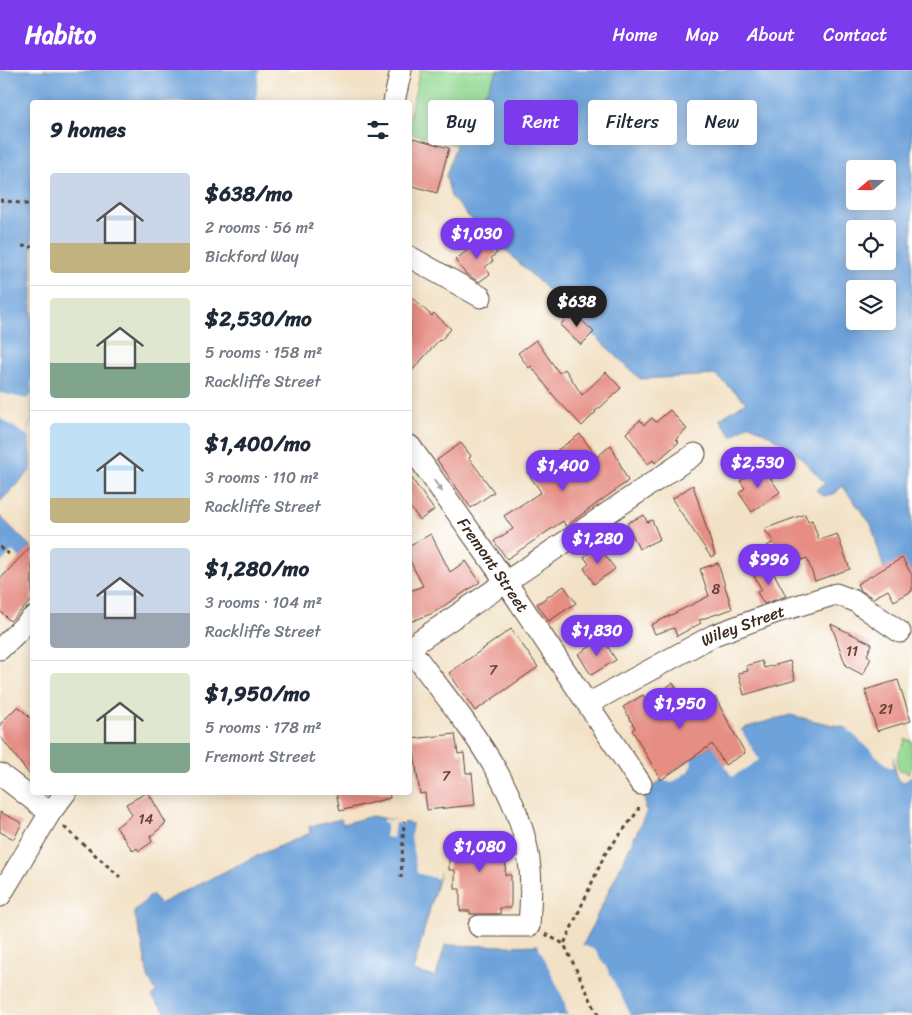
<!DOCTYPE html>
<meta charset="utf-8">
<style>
body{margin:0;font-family:Sriracha,sans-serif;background:#f6f6f7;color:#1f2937;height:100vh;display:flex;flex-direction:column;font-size:19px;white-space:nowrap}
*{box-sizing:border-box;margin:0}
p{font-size:16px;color:#747a83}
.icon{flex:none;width:28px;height:28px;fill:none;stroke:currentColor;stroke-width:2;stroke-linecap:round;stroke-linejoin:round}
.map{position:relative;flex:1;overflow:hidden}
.details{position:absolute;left:30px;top:30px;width:382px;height:695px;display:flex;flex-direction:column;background:#fff;border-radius:5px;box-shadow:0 2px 12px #0003}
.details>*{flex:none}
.guide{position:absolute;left:428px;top:30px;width:409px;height:45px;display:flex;gap:10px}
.needle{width:32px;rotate:250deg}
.buttons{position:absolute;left:846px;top:90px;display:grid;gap:10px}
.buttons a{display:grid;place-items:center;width:50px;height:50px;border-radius:5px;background:#fff;box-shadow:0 2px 12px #0003;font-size:25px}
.price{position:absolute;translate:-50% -42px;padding:0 11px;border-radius:18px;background:#7c3aed;color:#fff;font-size:16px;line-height:32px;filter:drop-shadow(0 1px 2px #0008)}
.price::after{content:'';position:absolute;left:50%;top:30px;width:15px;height:11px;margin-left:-8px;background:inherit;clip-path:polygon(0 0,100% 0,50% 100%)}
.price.on{background:#222;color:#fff}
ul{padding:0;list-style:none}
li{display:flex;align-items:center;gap:15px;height:125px;padding:0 20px}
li+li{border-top:1px solid #e0e1e3}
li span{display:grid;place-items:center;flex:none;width:140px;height:100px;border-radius:5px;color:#555}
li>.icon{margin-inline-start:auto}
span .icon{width:60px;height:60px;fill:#fffc;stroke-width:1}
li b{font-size:21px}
h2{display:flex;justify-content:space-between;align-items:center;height:60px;padding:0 20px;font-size:21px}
.pill{padding:0 18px;border-radius:5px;background:#fff;box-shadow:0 2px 12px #0003;font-size:18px;line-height:45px}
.pill.on{background:#7c3aed;color:#fff}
header{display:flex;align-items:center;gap:30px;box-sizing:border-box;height:70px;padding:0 25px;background:#7c3aed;color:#fff}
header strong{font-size:24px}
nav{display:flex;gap:28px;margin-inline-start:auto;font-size:18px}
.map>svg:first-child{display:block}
.green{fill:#92d791;stroke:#668058}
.water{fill:#6da2da;stroke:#54667c;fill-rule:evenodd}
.pier{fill:#f2e1c5}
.building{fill:#e68e84}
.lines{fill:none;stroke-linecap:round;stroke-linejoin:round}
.minor-casing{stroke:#564537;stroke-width:23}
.path{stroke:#564537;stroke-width:3;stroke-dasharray:4 4;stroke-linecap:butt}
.minor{stroke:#fff;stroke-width:21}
.oneway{fill:#a79f9a}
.labels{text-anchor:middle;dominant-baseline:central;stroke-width:5;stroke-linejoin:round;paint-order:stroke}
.number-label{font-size:14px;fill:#664338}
.street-label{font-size:16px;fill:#3b2a1e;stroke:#fff}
</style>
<header>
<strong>Habito</strong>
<nav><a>Home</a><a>Map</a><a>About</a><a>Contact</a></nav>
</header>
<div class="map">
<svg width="912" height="945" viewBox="0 0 912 945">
<rect width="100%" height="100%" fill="#fff"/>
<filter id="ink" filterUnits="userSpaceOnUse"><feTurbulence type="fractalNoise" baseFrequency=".02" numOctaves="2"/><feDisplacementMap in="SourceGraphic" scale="10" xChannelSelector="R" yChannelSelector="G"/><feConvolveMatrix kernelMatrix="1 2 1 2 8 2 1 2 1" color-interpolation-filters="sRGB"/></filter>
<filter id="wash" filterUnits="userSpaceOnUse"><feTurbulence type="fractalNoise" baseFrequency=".0096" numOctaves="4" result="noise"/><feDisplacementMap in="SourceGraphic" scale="20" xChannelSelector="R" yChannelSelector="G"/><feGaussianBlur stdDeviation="1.12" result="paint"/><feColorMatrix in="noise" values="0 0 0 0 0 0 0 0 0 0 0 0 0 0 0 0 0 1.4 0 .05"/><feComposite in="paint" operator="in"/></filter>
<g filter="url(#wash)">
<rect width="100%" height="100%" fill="#f2e1c5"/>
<g class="green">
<polygon points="420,0 498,0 456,75 410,63 410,45"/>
<path d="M906,669L912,671V698L909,702V704L902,700L899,701C894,686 900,683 906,669Z"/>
</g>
<g class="water">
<polygon points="0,0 289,0 282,32 32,32 32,354 30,353 28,357 31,400 0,432"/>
<path d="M498,0H912V511L884,499L871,454L842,416L836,423L824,426L816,420L825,413L790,377L749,354L732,367L720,349L746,332L716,305L640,309L512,186L470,148L451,127L446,106L456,75ZM855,99H888V131H855ZM855,159H888V191H855ZM855,219H888V251H855Z"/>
<polygon points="0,446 32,478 32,486 0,519"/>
<path d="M790,645L846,658L893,686C893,693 896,700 896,706L899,711L905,712L912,705V945H623L595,887L583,875L647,741L645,739V722L705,679L731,664L747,657Z"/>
<polygon points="372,746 413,754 423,799 440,802 413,901 436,907 445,875 509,876 538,875 560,904 576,945 168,945 152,927 156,922 148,907 142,872 134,842 152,824 159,834 254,787 310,763 309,757 341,749 343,754"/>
</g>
<g class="pier">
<polygon points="259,0 292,0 285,32 256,32"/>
<polygon points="32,309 32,354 30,353 28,357 28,366 0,348 0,323 27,329 32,324 31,313"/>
<polygon points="12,481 25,492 0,519 0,494"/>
<polygon points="740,658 759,690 732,707 711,672"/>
<polygon points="846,658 868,668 895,684 893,686 893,697 889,697"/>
<polygon points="692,689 690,700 672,713 661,710"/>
<polygon points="383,749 404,751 403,754 395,753 393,768 385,767 387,753 383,752"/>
<polygon points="416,753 425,796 441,799 438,809 417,803 411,766 413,754"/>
<polygon points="538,875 541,875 562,902 578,945 567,945 564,930"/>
<polygon points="583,875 595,880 606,897 631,945 620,945 593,889 581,876"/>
</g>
<g id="blocks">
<g class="building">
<polygon points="413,68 449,78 437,123 410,115 410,79"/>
<polygon points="485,167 497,183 491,188 493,191 485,197 490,204 479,212 466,204 455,190"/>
<polygon points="410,226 432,246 434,243 451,259 440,271 439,270 410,303"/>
<polygon points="573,242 594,262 581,275 560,255"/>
<polygon points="536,270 559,303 565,299 582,325 606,302 621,318 601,337 595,341 596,342 582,356 553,325 531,296 529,298 518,283"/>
<polygon points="670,340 687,359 676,369 679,372 655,393 653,390 648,394 626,363 640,350 644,355 652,348 656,352"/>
<polygon points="580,364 597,387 611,375 628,411 566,456 563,451 507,489 494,471 513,459 504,446 541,422 527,402"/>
<polygon points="461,373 471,386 469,388 494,422 471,438 437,390"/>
<polygon points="762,396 780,422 752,442 739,423 745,418 740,411"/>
<polygon points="410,406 434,440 420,450 410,437"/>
<polygon points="693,415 715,485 711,487 672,429"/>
<polygon points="805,444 808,452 812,450 819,470 837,464 850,499 815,511 807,488 780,498 767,476 774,472 764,459"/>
<polygon points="644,445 647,452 652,450 660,469 639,479 627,453"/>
<polygon points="431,464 450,502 466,491 480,512 433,543 410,552 410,521 423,516 410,491 410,475"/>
<polygon points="32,475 32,530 10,551 0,541 0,509"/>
<polygon points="599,476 615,499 594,514 584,498 589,494 584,487"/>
<polygon points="902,488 912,505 912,521 894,531 888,520 873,528 860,520 857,514"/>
<polygon points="718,493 732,539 699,550 701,553 677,566 674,558 655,564 651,555 709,526 700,499"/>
<polygon points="770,496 786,526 764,534 757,522 762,520 753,504"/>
<polygon points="564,516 576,533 549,551 537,534"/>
<polygon points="831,554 872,574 867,585 871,588 863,605 846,596"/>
<polygon points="511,559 538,597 475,641 449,603"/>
<polygon points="603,569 616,590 591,605 578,584"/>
<polygon points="762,591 764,598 790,591 795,610 744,625 738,603 748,601 746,596"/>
<polygon points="898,610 911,651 877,661 865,620"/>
<polygon points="673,613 691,642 715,627 745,683 725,695 712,674 661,710 632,660 635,658 623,637 643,625 646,630"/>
<polygon points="18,636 32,650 32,708 0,666 0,654"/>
<polygon points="455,664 458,684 464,683 466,703 472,703 475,735 427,740 425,723 420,724 412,669"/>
<polygon points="148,722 166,753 150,767 152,772 139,781 137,778 133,781 116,757 132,745 126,734"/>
<polygon points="336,722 389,722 390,728 340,741"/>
<polygon points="0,742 22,753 14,769 0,762"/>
<polygon points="449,764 499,765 499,786 506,786 505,805 511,805 511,838 500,838 500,844 470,844 470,841 460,841 460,819 455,819 455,800 449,800"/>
</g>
</g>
</g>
<g filter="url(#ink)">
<use href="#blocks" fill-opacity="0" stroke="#564537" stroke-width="1"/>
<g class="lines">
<g class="minor-casing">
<g id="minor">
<polyline points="394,32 401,0"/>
<polyline points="410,187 481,227"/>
<path id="s1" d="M410,376L506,512L641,714"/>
<polyline points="410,577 695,384"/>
<polyline points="0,579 32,548"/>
<path d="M410,579C458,644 523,716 530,799C532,818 530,838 529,856H479"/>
<path id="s2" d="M588,634L714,565L777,542L836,524L855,531L900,562"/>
<polyline points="0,704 50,743"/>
<polyline points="0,826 50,743 66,722"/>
</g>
</g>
<g class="path">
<polyline points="0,130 32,135"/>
<polyline points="22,176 32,177"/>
<polyline points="0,477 9,484"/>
<polyline points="64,757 120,807"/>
<polyline points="401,808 404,751"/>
<polyline points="545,864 564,874"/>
<polyline points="598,945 564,874 605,784 638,741 639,735"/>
</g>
<use href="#minor" class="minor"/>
</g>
<defs><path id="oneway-solid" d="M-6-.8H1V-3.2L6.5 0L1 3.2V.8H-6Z" transform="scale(1.25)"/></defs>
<use class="oneway" href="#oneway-solid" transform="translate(438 416) rotate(55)"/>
</g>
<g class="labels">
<g class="number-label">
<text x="716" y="519">8</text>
<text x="852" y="581">11</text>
<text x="493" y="600">7</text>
<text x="886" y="639">21</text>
<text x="446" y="706">7</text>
<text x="146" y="749">14</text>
</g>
<g class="street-label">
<text stroke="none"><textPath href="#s1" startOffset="145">Fremont Street</textPath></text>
<text stroke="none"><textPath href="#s2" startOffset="174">Wiley Street</textPath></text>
</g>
</g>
</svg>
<div class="buttons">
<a><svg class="needle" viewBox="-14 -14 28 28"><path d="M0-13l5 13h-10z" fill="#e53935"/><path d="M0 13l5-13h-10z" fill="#747a83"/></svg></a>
<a><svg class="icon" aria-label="locate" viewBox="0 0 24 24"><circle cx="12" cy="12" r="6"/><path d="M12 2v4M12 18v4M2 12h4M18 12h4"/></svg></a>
<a><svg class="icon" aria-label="layers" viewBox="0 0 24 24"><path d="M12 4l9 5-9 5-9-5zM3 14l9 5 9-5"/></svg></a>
</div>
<b class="price" style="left:477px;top:190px">$1,030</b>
<b class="price on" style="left:577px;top:258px">$638</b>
<b class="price" style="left:758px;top:419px">$2,530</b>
<b class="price" style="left:563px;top:422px">$1,400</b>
<b class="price" style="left:598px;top:495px">$1,280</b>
<b class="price" style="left:769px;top:516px">$996</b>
<b class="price" style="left:597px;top:587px">$1,830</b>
<b class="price" style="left:680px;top:660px">$1,950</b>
<b class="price" style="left:480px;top:803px">$1,080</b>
<div class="guide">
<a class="pill">Buy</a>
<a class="pill on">Rent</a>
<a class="pill">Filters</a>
<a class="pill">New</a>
</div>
<section class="details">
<h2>9 homes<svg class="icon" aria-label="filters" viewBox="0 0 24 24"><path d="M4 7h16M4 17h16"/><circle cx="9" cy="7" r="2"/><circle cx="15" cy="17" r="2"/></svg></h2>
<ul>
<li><span style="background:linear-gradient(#c9d6e8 70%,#c2b280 0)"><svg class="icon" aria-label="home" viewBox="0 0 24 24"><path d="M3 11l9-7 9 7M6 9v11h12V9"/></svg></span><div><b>$638/mo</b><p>2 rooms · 56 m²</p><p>Bickford Way</p></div></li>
<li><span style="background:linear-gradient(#dfe7d0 65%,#7fa58c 0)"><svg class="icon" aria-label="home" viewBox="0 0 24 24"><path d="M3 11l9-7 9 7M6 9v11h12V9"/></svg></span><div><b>$2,530/mo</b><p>5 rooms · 158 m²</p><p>Rackliffe Street</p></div></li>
<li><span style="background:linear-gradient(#bfe0f5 75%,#c2b280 0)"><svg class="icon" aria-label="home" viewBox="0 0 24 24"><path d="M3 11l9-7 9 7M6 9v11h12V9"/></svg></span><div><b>$1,400/mo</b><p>3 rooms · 110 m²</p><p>Rackliffe Street</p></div></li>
<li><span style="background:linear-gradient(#c9d6e8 65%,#9aa5b1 0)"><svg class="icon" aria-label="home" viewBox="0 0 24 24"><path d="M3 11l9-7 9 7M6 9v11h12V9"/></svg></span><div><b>$1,280/mo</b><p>3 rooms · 104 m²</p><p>Rackliffe Street</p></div></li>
<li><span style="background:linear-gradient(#dfe7d0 70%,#7fa58c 0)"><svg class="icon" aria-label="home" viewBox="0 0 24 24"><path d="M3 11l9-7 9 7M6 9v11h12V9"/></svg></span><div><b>$1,950/mo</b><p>5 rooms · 178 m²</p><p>Fremont Street</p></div></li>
</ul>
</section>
</div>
